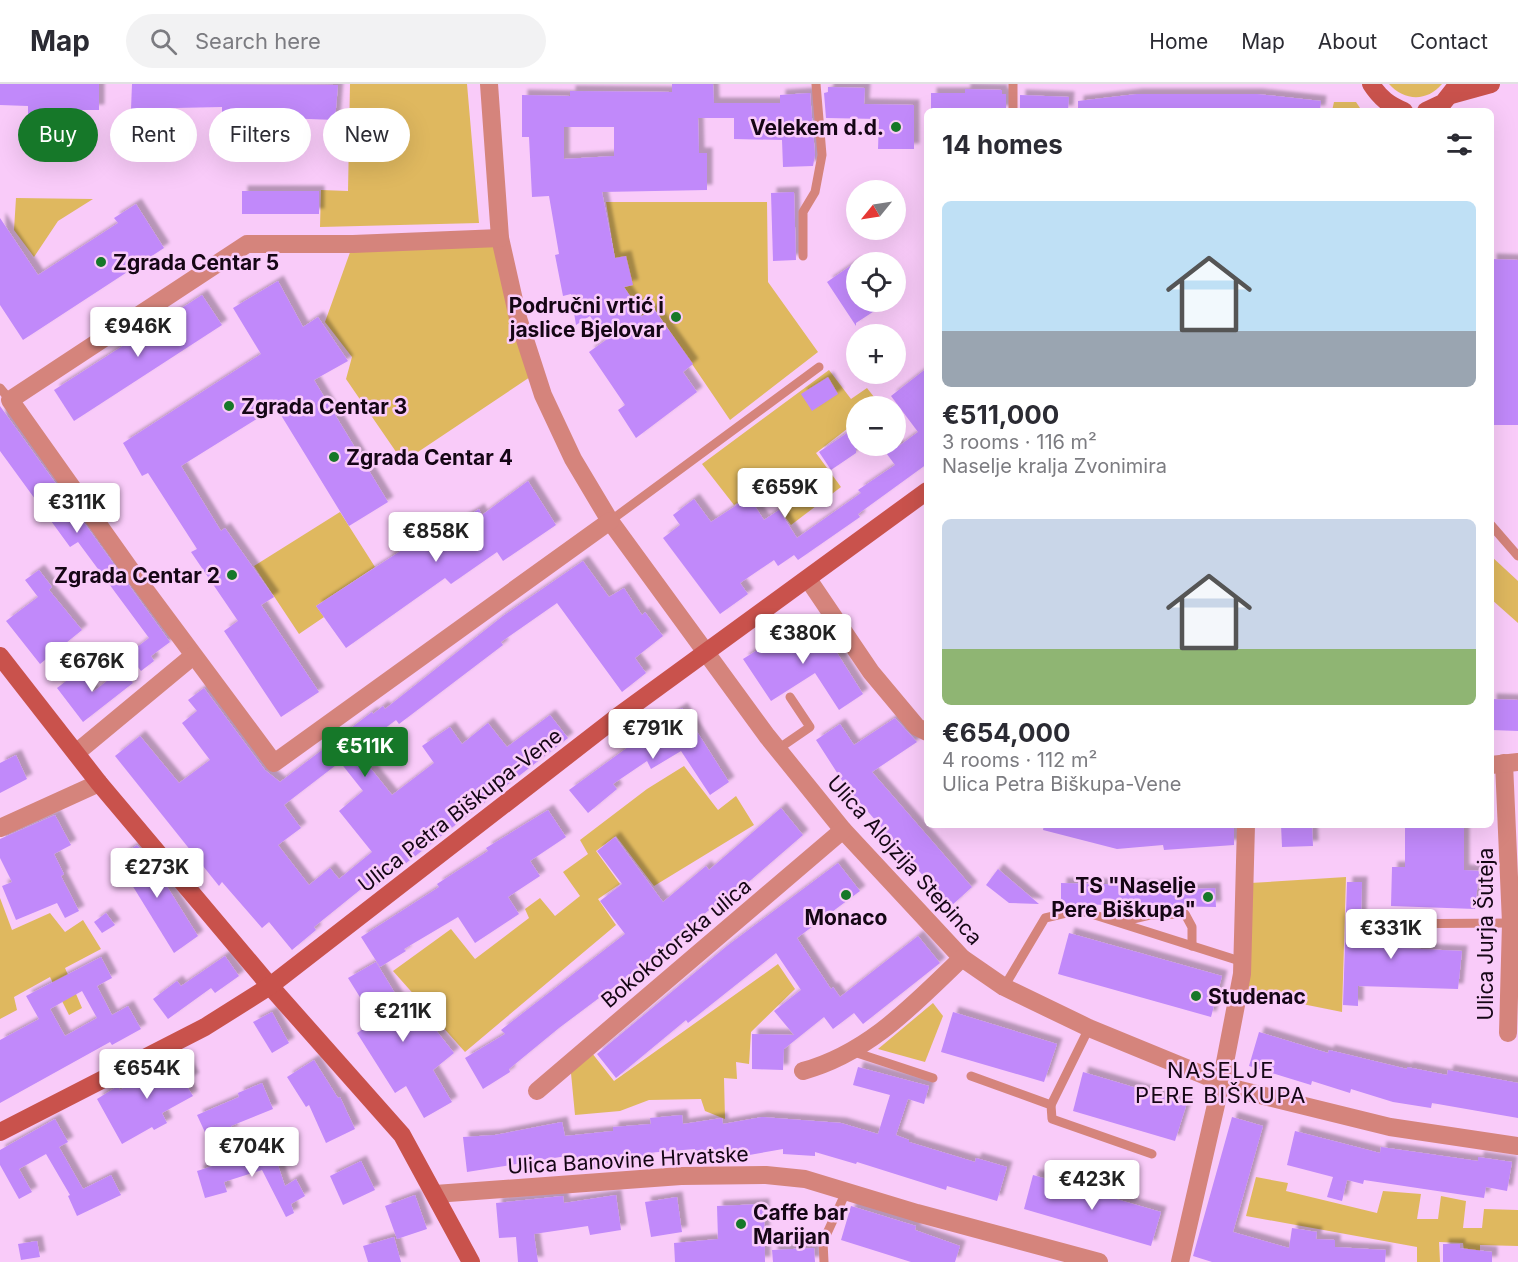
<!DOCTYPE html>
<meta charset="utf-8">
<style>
body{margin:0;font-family:Inter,sans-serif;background:#f2f2f3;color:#2b2b33;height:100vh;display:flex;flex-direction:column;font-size:22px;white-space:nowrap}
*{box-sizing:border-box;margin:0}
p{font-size:20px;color:#7c7c81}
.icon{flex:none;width:33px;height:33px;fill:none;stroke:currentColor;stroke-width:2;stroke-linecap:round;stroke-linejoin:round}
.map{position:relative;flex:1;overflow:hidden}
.panel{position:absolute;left:924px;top:24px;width:570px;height:720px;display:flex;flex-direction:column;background:#fff;border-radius:9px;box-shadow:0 6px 24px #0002}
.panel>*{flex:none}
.banner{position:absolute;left:18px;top:24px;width:570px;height:54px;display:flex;gap:12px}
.needle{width:39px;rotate:240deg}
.controls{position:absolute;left:846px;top:96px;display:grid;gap:12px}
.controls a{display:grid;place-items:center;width:60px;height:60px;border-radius:50%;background:#fff;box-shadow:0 6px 24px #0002;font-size:30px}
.price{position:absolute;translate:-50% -51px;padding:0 14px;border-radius:6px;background:#fff;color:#222;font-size:20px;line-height:39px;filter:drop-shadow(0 2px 3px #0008)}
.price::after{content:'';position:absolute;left:50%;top:36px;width:18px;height:14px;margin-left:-9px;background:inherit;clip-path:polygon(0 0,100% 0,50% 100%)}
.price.current{background:#167829;color:#fff}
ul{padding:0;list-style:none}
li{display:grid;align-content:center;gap:12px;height:318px;padding:0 18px}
li span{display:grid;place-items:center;height:186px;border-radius:9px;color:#555}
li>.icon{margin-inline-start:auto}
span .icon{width:108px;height:108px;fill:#fffc;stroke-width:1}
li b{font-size:26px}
h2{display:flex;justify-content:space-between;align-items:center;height:72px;padding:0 18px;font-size:26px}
.tag{padding:0 21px;border-radius:27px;background:#fff;box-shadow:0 6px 24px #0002;font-size:21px;line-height:54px}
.tag.current{background:#167829;color:#fff}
header{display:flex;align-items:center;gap:36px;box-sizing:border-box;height:84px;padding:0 30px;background:#fff;border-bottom:2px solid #e1e1e2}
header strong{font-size:28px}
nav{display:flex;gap:33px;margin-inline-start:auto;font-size:21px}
.search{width:420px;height:54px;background:#f2f2f3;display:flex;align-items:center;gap:15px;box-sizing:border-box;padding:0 21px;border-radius:33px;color:#7c7c81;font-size:22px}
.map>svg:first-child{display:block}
.green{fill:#dfb85f}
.building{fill:#c189fa;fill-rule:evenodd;filter:url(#shadow)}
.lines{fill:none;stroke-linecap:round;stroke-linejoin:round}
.lane{stroke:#d5847c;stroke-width:9}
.street{stroke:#d5847c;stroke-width:18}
.secondary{stroke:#c9524c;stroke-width:18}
.poi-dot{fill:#167829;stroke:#f9cbf9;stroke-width:2}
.labels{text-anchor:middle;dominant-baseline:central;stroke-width:5;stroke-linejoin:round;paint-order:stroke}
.poi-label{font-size:21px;font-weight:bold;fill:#150615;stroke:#f9cbf9;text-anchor:start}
.street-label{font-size:21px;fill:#150615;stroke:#f9cbf9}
.neighbourhood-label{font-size:22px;letter-spacing:1.5px;fill:#150615;stroke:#f9cbf9}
</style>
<header>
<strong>Map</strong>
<div class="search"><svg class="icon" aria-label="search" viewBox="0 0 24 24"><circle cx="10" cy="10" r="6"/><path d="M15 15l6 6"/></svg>Search here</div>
<nav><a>Home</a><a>Map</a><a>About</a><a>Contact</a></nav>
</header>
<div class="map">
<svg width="1518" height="1178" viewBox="0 0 1518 1178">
<defs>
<filter id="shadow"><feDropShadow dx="5.5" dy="-5.5" stdDeviation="1.5" flood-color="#0004"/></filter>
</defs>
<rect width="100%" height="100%" fill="#f9cbf9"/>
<g class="green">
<polygon points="350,0 467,0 479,139 320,143 321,106 348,107"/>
<path d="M1389,0H1442C1427,18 1404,17 1389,0Z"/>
<polygon points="1334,18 1356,18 1362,27 1332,27"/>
<polygon points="16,114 93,115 58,137 34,173 14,146"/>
<polygon points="606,118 767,118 768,198 818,268 730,336 654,224 643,232 624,203 632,201 615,174"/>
<polygon points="500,154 536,289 403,378 346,295 352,273 325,238 353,160"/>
<polygon points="829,286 851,315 867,304 881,322 856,322 856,338 816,369 841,403 791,441 763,403 734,421 702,380"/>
<polygon points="340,428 375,483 316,522 324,533 299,550 254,482"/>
<polygon points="1491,472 1518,497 1518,539 1491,515"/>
<polygon points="684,682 718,726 736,712 754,741 654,802 616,752 596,767 620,800 598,815 616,841 465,968 393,887 451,845 475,875 529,834 525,825 540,814 555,832 580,812 563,788 588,770 580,756 647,705"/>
<polygon points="1346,793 1342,928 1247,909 1250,799"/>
<polygon points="0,814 12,846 50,829 65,848 83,836 101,865 65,884 82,924 69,931 50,893 14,913 17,926 0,935"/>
<polygon points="778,880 795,905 751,948 749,980 736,978 737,995 724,994 725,1035 705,1027 701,1015 649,1016 620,1027 575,1031 570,979 588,964 614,997"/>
<polygon points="933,919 943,932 925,978 878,965"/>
<polygon points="1256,1093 1288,1099 1286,1107 1377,1129 1383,1107 1421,1110 1417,1135 1438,1135 1441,1112 1466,1117 1463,1144 1482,1144 1484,1125 1518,1126 1518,1162 1480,1161 1480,1168 1464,1167 1463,1159 1439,1158 1440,1178 1417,1178 1417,1163 1246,1132"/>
</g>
<g class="building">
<polygon points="0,0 99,0 99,26 62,26 61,63 28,62 28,22 0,21"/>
<polygon points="132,0 338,1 335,36 283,34 283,75 263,74 263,48 222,49 222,23 131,25"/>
<path d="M672,0H713L714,19H780V11L810,9L815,71L813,82L783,83L782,56L734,55V34H698L699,69H707V106L602,108L615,174L626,172L633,201L624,203L639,225L641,233L653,224L693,280L683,288L697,308L636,354L618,326L625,321L589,268L606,256L590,232L576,241L571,210L563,212L555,171L559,170L549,112L532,113L529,53H522V11L570,12V7L672,8ZM564,43H614V72L564,75Z"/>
<polygon points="828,3 865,4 864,20 914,21 914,65 878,65 879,35 826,34 824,9 828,8"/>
<polygon points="965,5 1002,6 1002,10 1006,10 1006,27 931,27 931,9 965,9"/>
<polygon points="1137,10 1257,10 1321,17 1320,27 1078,27 1078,17"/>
<polygon points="1020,11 1069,13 1068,27 1020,27"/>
<rect x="242" y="107" width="77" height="23"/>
<polygon points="794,108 796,176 773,177 771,109"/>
<polygon points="136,120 164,164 23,256 0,221 0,134 38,191 118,139 114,134"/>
<polygon points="1491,175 1518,176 1518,341 1491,341"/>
<polygon points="856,178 856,218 888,218 856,239 856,242 827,198"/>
<polygon points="278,197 303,243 318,233 348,277 314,296 388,418 349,442 276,323 181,382 221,447 225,444 274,513 261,521 319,608 281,633 224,547 238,537 191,468 197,465 148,389 142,392 123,359 261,270 233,224"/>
<polygon points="202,211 222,241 74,337 54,306"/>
<polygon points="927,284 927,380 858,430 860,433 798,476 794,471 778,482 774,476 740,499 748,510 720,530 663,454 680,441 673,431 694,415 711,438 749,413 764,436 779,426 797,454 861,409 858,406 895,381 881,362 899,362 918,348 891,312"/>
<polygon points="828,293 838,310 812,327 801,310"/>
<polygon points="0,322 170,558 151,572 154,577 141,587 128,570 149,554 78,458 70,463 0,367"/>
<polygon points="856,343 856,369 831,386 819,368"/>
<polygon points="528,397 556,441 503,477 497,468 451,500 445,494 346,564 316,522 419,455 422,460 479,425 482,431"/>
<path d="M583,477L609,513L624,504L642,531L645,528L663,552L635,574L646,589L622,608L557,519L501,558L503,561L399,640L396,636L356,666L392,711L434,679L422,662L450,643L462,660L488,639L507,663L550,631L568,654L370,807L366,801L314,843L316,846L292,866L269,838L262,844L222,798L219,802L115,672L140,652L179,699L210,676L182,639L197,627L188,616L204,604L265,686L280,698L372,628L373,630L383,622L385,625L503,532ZM340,678L363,707L339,727L372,768L339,795L330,784L309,801L278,761L301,744L284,721Z"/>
<polygon points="39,486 52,503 49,506 82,546 40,580 6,537 38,513 25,496"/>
<polygon points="820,534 838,562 834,564 863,610 839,626 815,589 771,617 743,575 789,546 793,552"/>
<polygon points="122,585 133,599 83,638 57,604 78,588 93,608"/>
<polygon points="1491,615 1518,616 1518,647 1491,646"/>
<polygon points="682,624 729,698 710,711 681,667 651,685 647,677 613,700 617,705 588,729 569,706 635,658 633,655"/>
<polygon points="895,634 917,658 872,688 972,803 950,823 845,701 816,656 840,640 854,661"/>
<polygon points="16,671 27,695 0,709 0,679"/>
<polygon points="781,724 803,751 744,802 742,799 631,890 559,944 509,985 510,988 483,1005 465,974 505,950 501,946 625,850 600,817 622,800 597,767 615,753 663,818 706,782 709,786"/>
<polygon points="548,726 566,753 530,777 540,792 508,813 519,830 475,859 458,833 404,865 406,867 380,883 361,853 439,803 437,800 488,767 486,764"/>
<polygon points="55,731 71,761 54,770 64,790 61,792 79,827 65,834 57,819 16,836 2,802 12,798 0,774 0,755"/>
<polygon points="1044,741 1234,741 1234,761 1164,766 1163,761 1117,765 1043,746"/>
<polygon points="1281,741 1312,741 1313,762 1282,763"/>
<polygon points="1405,741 1464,741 1464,786 1479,787 1475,825 1391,822 1392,783 1405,783"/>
<polygon points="137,761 153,780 198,852 174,869 116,775"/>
<polygon points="838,779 860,807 797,854 831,905 833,903 840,913 918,852 940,879 863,940 854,929 833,945 824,933 784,965 783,986 752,985 752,950 794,951 774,927 801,906 776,869 688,939 686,936 616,994 597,970 727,862"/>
<polygon points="998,785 1039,820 1009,819 986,801"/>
<polygon points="1347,798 1362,798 1361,833 1354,839 1360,847 1360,862 1462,867 1458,905 1358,902 1358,922 1343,921"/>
<polygon points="1061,799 1177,802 1177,806 1215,804 1216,823 1061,820"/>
<polygon points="106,829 115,841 102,849 94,838"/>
<polygon points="1069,849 1222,892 1211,933 1058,890"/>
<polygon points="225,872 239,892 215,909 211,904 168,935 153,915 177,897 181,902"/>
<path d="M101,873L112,894L97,902L112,931L128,922L141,945L112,961L110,958L0,1019V956L39,935L26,912ZM82,907L97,934L65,952L50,925Z"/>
<polygon points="376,878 404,924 413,917 454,969 433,986 452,1018 424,1034 406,1002 395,1009 357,949 386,930 375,911 363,918 348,894"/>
<polygon points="272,928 289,959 272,969 253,938"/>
<polygon points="953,928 1057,960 1044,998 941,968"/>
<polygon points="1259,948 1328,969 1329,966 1407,985 1407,983 1447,991 1448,986 1518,999 1518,1034 1432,1019 1431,1024 1393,1018 1351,1005 1350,1009 1312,997 1311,1001 1249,982"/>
<polygon points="181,972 194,994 185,999 193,1012 162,1029 167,1039 154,1046 152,1043 122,1060 97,1015 118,1002 120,1006"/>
<polygon points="314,976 338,1014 340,1013 355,1045 326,1059 309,1021 306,1023 287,993"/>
<polygon points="858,983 929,1002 924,1020 908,1015 896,1051 909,1056 909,1058 975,1078 976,1074 1007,1083 997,1117 947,1102 946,1106 857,1078 856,1080 815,1068 815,1072 783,1070 783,1065 738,1073 737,1067 697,1074 695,1065 647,1069 648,1075 606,1079 606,1083 575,1087 573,1071 467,1088 463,1053 495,1051 562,1038 565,1052 613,1047 613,1043 651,1040 650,1034 682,1031 683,1040 722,1034 723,1040 762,1033 841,1039 878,1050 890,1011 853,1001"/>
<polygon points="1083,988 1187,1019 1175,1057 1073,1027"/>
<polygon points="262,999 273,1025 231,1042 233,1047 209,1057 197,1031 239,1013 238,1009"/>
<polygon points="1232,1033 1263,1042 1233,1148 1289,1164 1292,1144 1317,1148 1316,1155 1335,1156 1335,1163 1386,1166 1385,1178 1212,1178 1193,1172"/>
<polygon points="55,1035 68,1058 59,1063 83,1105 111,1091 121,1111 77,1132 68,1112 70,1111 46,1070 19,1085 32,1108 19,1115 0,1081 0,1066"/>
<polygon points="1295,1047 1380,1069 1381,1063 1478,1077 1478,1073 1512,1078 1507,1107 1486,1103 1484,1114 1364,1096 1363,1100 1347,1096 1342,1117 1327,1113 1333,1093 1287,1081"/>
<polygon points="272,1063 285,1102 296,1095 305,1112 291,1120 294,1129 286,1133 262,1086 224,1098 227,1108 205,1114 197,1087"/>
<polygon points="361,1077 375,1106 343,1121 330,1092"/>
<polygon points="1033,1091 1161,1128 1151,1162 1024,1125"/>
<polygon points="415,1111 427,1145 397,1155 385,1122"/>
<polygon points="616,1111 621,1146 590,1151 588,1142 534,1150 538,1178 518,1178 516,1153 499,1154 496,1119 563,1112 564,1119"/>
<polygon points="677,1113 682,1148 651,1153 645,1118"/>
<polygon points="764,1120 765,1178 675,1178 674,1159 718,1155 717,1122"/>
<polygon points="851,1122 916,1142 915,1146 960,1162 955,1178 911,1178 841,1156"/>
<polygon points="394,1153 401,1178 368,1178 363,1162"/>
<polygon points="37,1157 40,1173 21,1176 18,1160"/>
<polygon points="1443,1160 1460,1160 1460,1164 1492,1168 1492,1178 1443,1178"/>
<polygon points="814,1164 815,1178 773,1178 772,1166"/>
</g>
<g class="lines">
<g class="lane">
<polyline points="1013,27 1013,0"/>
<polyline points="803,172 803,128 815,108 822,71 816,0"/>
<polyline points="0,304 10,316"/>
<polyline points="610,437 819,283"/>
<polyline points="1491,441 1518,472"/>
<polyline points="778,665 810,643 790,613"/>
<polyline points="1120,838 1150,831 1185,830 1192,843 1192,862"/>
<polyline points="1361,840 1511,839"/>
<polyline points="1004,903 1045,834 1079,826 1243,878"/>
<polyline points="851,967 933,994"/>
<polyline points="971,992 1051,1021 1052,1035 1152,1070"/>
<polyline points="1051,1021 1089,944"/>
<polyline points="824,1178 823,1158 846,1108"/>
</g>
<g class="street">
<polyline points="489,0 500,154 518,234 543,311 573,375 610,437 767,652 843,746 962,874 1004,903 1089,944 1240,1006 1390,1043 1518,1062"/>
<polyline points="500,154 353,160 247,160 10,316 132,488 274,679 610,437"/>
<polyline points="808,495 871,588 917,643 927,648"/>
<polyline points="76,669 193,572"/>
<polyline points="1504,679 1511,839 1508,949"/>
<polyline points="1491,681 1518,678"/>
<polyline points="0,744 99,699"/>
<path d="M803,987C869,969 914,920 962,874"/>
<polyline points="537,1007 843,746"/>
<polyline points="435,1110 681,1092 766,1091 805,1095 917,1129 1099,1178"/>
<polyline points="1180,1178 1221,999 1242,890 1246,741"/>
</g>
<g class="secondary">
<path d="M1371,0C1380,14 1389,21 1404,27"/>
<polyline points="1451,11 1491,0"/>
<polyline points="1426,27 1443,19 1458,0"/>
<polyline points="0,572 99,699 270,902 402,1051 471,1178"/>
<polyline points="0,1048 205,943 270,902 617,633 927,407"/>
</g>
</g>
<g class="poi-dot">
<circle cx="896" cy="43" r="6"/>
<circle cx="101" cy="178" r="6"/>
<circle cx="676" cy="233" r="6"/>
<circle cx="229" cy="322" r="6"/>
<circle cx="334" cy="373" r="6"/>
<circle cx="232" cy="491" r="6"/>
<circle cx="846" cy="811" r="6"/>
<circle cx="1208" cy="813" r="6"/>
<circle cx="1196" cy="912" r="6"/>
<circle cx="741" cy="1140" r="6"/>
</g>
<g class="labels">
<g class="poi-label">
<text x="884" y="43" text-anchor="end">Velekem d.d.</text>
<text x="113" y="178">Zgrada Centar 5</text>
<text x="664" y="221" text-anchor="end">Područni vrtić i<tspan x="664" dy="24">jaslice Bjelovar</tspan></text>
<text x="241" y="322">Zgrada Centar 3</text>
<text x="346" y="373">Zgrada Centar 4</text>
<text x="220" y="491" text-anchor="end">Zgrada Centar 2</text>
<text x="1196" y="801" text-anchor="end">TS "Naselje<tspan x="1196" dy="24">Pere Biškupa"</tspan></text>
<text x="846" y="833" text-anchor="middle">Monaco</text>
<text x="1208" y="912">Studenac</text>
<text x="753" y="1128">Caffe bar<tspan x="753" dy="24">Marijan</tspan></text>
</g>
<g class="street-label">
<text transform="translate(460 726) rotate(-38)">Ulica Petra Biškupa-Vene</text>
<text transform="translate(905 776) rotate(48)">Ulica Alojzija Stepinca</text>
<text transform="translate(1485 850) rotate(-90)">Ulica Jurja Šuteja</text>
<text transform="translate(676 859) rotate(-40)">Bokokotorska ulica</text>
<text transform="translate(628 1076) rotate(-3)">Ulica Banovine Hrvatske</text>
</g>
<g class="neighbourhood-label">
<text x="1221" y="986">NASELJE<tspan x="1221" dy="25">PERE BIŠKUPA</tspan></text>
</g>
</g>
</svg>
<div class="controls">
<a><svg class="needle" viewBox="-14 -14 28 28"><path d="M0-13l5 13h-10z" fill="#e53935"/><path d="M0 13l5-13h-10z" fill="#7c7c81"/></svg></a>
<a><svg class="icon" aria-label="locate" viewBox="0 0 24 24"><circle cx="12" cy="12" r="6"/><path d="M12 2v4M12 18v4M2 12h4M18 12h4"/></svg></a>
<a>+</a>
<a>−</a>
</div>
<b class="price" style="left:138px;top:274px">€946K</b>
<b class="price" style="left:785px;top:435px">€659K</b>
<b class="price" style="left:77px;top:450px">€311K</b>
<b class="price" style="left:436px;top:479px">€858K</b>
<b class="price" style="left:803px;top:581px">€380K</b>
<b class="price" style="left:92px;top:609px">€676K</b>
<b class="price" style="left:653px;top:676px">€791K</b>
<b class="price current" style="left:365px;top:694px">€511K</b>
<b class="price" style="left:157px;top:815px">€273K</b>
<b class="price" style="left:1391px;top:876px">€331K</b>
<b class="price" style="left:403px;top:959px">€211K</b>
<b class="price" style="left:147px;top:1016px">€654K</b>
<b class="price" style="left:252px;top:1094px">€704K</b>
<b class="price" style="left:1092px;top:1127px">€423K</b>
<div class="banner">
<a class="tag current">Buy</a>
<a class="tag">Rent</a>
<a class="tag">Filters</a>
<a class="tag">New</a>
</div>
<section class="panel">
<h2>14 homes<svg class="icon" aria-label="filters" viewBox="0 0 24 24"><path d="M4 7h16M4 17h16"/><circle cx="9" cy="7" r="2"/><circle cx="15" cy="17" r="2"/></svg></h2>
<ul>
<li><span style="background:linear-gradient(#bfe0f5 70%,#9aa5b1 0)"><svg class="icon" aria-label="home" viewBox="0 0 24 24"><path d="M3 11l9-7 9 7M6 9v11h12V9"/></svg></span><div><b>€511,000</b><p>3 rooms · 116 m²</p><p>Naselje kralja Zvonimira</p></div></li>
<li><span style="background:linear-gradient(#c9d6e8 70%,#8fb573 0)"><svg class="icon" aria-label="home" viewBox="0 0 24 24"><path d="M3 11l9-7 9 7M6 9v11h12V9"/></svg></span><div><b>€654,000</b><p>4 rooms · 112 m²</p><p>Ulica Petra Biškupa-Vene</p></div></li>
</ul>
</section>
</div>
